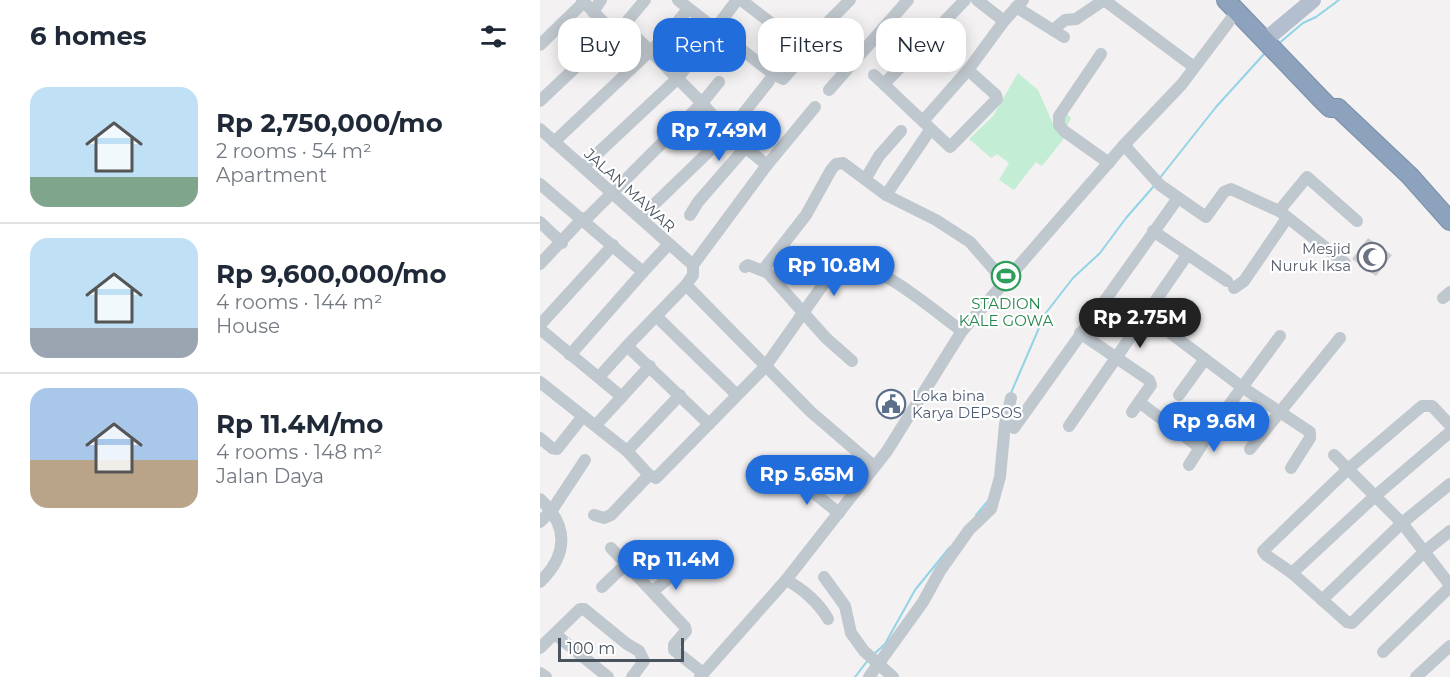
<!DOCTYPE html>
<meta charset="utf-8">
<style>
body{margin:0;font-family:Montserrat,sans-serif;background:#f6f6f7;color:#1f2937;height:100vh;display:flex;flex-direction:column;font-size:22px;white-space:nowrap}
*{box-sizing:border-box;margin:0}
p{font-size:20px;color:#747a83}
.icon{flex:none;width:33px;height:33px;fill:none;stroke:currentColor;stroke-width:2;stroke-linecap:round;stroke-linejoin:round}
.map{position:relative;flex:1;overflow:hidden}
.drawer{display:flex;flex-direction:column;background:#fff;width:540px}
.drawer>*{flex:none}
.top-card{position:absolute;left:18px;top:18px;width:570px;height:54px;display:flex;gap:12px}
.scale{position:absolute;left:18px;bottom:15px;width:126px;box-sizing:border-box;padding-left:6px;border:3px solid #4a545e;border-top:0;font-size:16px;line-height:21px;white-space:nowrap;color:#4a545e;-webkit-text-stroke:4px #fff;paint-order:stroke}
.price{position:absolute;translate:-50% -51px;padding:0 14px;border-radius:21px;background:#226ddc;color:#fff;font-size:20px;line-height:39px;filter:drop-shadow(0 2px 3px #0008)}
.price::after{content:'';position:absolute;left:50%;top:36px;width:18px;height:14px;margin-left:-9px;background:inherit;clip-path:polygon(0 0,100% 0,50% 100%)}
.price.current{background:#222;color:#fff}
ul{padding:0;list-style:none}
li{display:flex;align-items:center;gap:18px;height:150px;padding:0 30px}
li+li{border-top:2px solid #e0e1e3}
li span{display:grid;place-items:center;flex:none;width:168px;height:120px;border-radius:18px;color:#555}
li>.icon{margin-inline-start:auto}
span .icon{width:72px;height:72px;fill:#fffc;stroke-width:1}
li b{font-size:26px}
h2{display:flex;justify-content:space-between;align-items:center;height:72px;padding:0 30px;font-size:26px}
.pill{padding:0 21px;border-radius:18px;background:#fff;box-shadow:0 3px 15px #0003;font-size:21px;line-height:54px}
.pill.current{background:#226ddc;color:#fff}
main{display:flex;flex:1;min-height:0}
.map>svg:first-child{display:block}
.green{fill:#c3eed5}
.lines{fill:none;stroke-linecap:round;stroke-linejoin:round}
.stream{stroke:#92d3e8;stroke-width:2}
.building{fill:#cbcdd3}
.highway-casing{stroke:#778da9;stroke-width:20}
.minor{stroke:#c0c8cf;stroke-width:12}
.major{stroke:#b3bfce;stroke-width:16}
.highway{stroke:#8ca2bd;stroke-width:18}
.labels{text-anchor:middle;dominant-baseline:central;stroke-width:4.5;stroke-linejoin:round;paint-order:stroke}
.street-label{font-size:15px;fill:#4a545e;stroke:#fff}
.worship-label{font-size:15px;fill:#5b616d;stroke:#fff;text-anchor:end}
.leisure-label{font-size:15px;fill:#27864d;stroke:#fff}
.service-label{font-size:15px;fill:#4e5e75;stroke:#fff;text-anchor:start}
</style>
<main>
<section class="drawer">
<h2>6 homes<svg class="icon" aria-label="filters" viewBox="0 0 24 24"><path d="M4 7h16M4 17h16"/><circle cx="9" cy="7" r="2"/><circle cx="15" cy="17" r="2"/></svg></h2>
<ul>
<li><span style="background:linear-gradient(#bfe0f5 75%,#7fa58c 0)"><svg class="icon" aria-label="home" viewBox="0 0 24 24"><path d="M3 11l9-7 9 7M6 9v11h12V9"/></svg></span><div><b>Rp 2,750,000/mo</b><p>2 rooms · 54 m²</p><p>Apartment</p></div></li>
<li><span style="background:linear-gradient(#bfe0f5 75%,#9aa5b1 0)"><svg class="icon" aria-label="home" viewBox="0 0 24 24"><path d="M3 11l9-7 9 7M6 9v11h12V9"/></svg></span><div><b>Rp 9,600,000/mo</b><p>4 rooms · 144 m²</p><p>House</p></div></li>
<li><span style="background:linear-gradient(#a9c7e8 60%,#b9a48a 0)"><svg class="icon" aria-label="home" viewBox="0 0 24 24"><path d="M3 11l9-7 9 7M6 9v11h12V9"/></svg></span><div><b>Rp 11.4M/mo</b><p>4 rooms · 148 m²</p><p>Jalan Daya</p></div></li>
</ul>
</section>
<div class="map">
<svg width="910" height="677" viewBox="0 0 910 677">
<rect width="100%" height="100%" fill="#f3f1f1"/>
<polygon class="green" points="478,73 498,90 514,126 525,112 531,118 524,131 526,136 502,166 496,162 474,190 459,180 469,163 457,154 451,158 429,139 453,116"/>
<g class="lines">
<g class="stream">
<polyline points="737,45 763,23 776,17 799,0"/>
<polyline points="619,179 676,107 725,53"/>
<polyline points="471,393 505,314 533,278 560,253 586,218 614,186"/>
<polyline points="436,515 448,501"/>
<polyline points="334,654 345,644 375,590 410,547"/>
<polyline points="315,677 328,660"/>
</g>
</g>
<g class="building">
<polygon points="828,238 852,255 836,276 812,259"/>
<polygon points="346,393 363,405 356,415 339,403"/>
</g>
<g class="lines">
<g class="highway-casing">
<g id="highway">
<polyline points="686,0 781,99 790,108 798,108"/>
<polyline points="798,108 870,176 910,221"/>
</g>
</g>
<g class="minor">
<polyline points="42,0 73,32 84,25 162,103 188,133 227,165 153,265"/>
<polyline points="138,0 233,74 243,79 283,33 289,21 310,0"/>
<polyline points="201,0 268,51"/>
<polyline points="437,0 464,21"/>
<polyline points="564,0 654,67"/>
<polyline points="476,7 524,37"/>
<polyline points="53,12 61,0"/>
<polyline points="84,25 105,0"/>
<polyline points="513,30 525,20 536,19 564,0"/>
<polyline points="0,45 44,2"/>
<polyline points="561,54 519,116 519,125 524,131 569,163"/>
<polyline points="334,75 410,147 457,99 456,95 428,70"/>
<polyline points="344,84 425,0"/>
<polyline points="289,90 368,0"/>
<polyline points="0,101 73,32"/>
<polyline points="383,121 428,70 464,21 483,0"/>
<polyline points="0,129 153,265 153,275 146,285 271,412 334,466"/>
<polyline points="14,142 127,35 148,9"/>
<polyline points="584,145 620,185 666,217 684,192 691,189 739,211 767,177 817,221"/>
<polyline points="227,165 275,107"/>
<polyline points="43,167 137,79 197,0"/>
<polyline points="326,178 339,156 361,131"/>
<polyline points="0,184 103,272 30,355"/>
<polyline points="346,195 390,130"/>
<polyline points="742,213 805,263"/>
<polyline points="150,215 158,202 205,148"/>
<polyline points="101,217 188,133 229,81"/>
<polyline points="0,222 22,243"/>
<polyline points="613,231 687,281"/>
<polyline points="0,264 41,220 49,216 162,103 179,82"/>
<polyline points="205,267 208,265 228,273 286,338 312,361"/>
<polyline points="223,270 266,215 291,170 296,164 303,163 346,195 396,220 430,242 464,281"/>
<polyline points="103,272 129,244"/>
<polyline points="146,285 87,346 169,424"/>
<polyline points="694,288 704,281 747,218"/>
<polyline points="903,298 910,292"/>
<polyline points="605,314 702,387 770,432 770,438 751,468"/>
<polyline points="116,316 197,395"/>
<polyline points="0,325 73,245"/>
<polyline points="0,329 82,397"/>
<polyline points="540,333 609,380 611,385 592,412"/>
<polyline points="59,377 87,346"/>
<path d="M0,382L87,451L109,475L116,478L225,367L299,262C335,258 394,311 422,331"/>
<polyline points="639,395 665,359"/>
<polyline points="599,402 660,448"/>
<polyline points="56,425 110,366"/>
<polyline points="910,425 892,406 882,406 808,469 723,551 726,555 752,573 807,622 812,623 885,551 910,531"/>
<polyline points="529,426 647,255"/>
<polyline points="474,428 638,198"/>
<polyline points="0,438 12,448 17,449 43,416"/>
<polyline points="710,449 800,338"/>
<polyline points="87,451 140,395"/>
<polyline points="794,455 862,523 910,585"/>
<polyline points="649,465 675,424 740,336"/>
<polyline points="257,476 270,490 299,513"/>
<path d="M0,499C29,526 28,555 0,582"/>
<polyline points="54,515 64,518 71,515 109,475"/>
<polyline points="0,522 12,510 45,460"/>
<polyline points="71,548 145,627 146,631 134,645 134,650 163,673"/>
<polyline points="752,573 834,497 910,432"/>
<polyline points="284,577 305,606 311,633 324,651 353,677"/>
<path d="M246,580C262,588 279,603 288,619"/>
<polyline points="62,587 87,563"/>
<polyline points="113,591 141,568"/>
<polyline points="782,600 862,523 910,484"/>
<polyline points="15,634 68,677"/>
<polyline points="0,648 40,609 44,609 87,644 99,651 104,661 92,677"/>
<polyline points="843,652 910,587"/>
<polyline points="0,673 6,677"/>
<polyline points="160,677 246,580 347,451 422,331 584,145 642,84 697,11"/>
<polyline points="329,677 383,602 400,571 429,530 451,509 460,477 465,424 471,398"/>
<polyline points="876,677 910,646"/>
</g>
<polyline class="major" points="730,36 773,0"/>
<use href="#highway" class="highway"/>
</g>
<defs>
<g id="mosque-ring" transform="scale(1.5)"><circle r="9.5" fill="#fff" stroke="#6b7280" stroke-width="1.5"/><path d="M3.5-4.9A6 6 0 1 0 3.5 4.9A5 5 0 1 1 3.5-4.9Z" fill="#6b7280"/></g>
<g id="stadium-ring" transform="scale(1.5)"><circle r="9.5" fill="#fff" stroke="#2e9e5b" stroke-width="1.5"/><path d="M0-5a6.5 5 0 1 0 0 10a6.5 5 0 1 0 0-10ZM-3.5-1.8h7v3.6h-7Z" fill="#2e9e5b"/></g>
<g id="civic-ring" transform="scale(1.5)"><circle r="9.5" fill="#fff" stroke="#5c6f8a" stroke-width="1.5"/><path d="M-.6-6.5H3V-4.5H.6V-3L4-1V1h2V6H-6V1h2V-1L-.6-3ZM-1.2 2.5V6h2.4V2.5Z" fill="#5c6f8a"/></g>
</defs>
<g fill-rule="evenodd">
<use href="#mosque-ring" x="832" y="257"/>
<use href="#stadium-ring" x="466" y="276"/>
<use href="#civic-ring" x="351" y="404"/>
</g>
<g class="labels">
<g class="street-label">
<text transform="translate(90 190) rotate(42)">JALAN MAWAR</text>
</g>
<g class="worship-label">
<text x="811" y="248">Mesjid<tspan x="811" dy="17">Nuruk Iksa</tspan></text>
</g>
<g class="leisure-label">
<text x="466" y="303">STADION<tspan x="466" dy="17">KALE GOWA</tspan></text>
</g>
<g class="service-label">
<text x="372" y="395">Loka bina<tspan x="372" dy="17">Karya DEPSOS</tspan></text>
</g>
</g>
</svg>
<div class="scale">100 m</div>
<b class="price" style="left:179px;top:162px">Rp 7.49M</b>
<b class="price" style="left:294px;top:297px">Rp 10.8M</b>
<b class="price current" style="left:600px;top:349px">Rp 2.75M</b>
<b class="price" style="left:674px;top:453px">Rp 9.6M</b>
<b class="price" style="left:267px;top:506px">Rp 5.65M</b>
<b class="price" style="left:136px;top:591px">Rp 11.4M</b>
<div class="top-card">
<a class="pill">Buy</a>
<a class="pill current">Rent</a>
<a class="pill">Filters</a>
<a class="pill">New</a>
</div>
</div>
</main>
